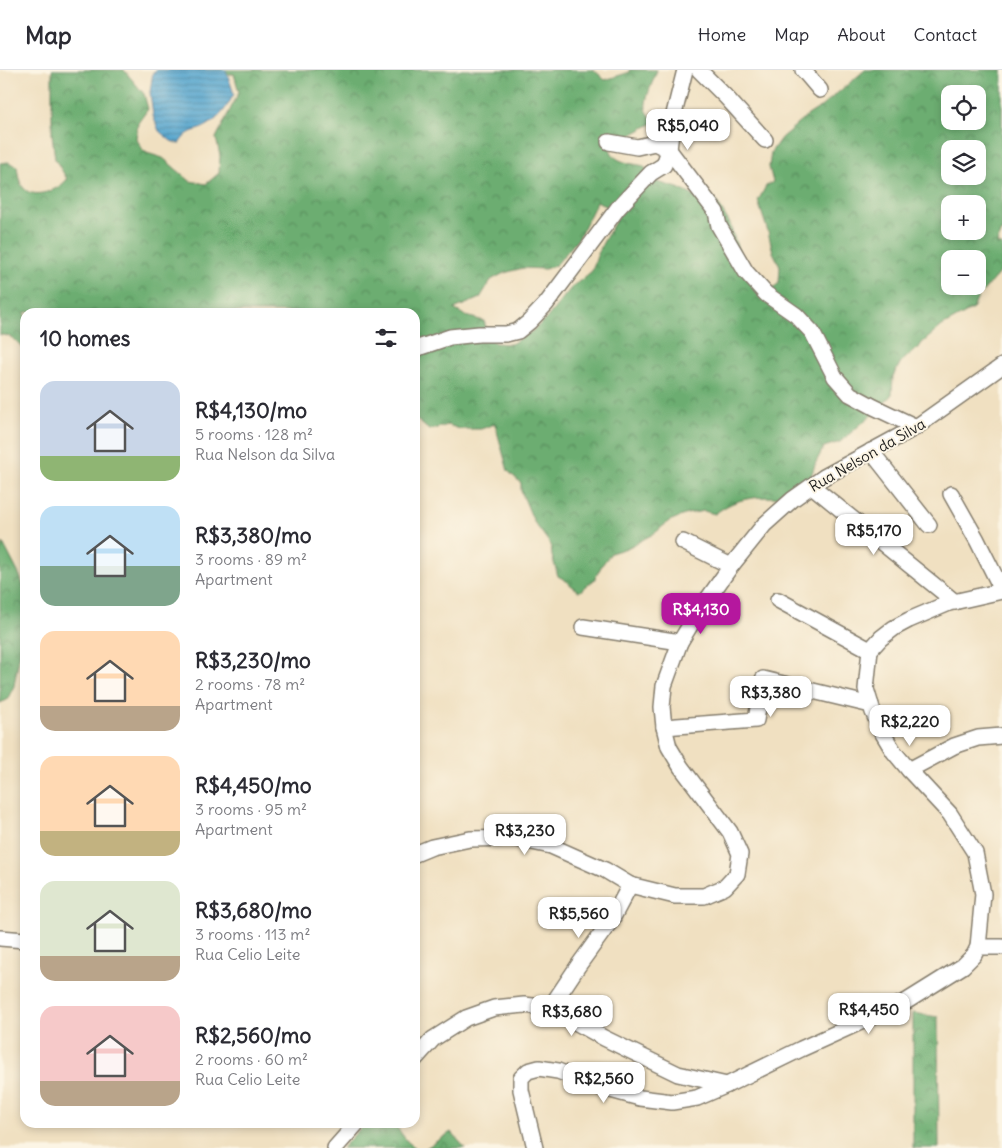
<!DOCTYPE html>
<meta charset="utf-8">
<style>
body{margin:0;font-family:Delius,sans-serif;background:#f2f2f3;color:#2b2b33;height:100vh;display:flex;flex-direction:column;font-size:19px;white-space:nowrap}
*{box-sizing:border-box;margin:0}
p{font-size:16px;color:#7c7c81}
.icon{flex:none;width:28px;height:28px;fill:none;stroke:currentColor;stroke-width:2;stroke-linecap:round;stroke-linejoin:round}
.map{position:relative;flex:1;overflow:hidden}
.drawer{position:absolute;left:20px;top:238px;width:400px;height:820px;display:flex;flex-direction:column;background:#fff;border-radius:15px;box-shadow:0 2px 8px #0003}
.drawer>*{flex:none}
.buttons{position:absolute;left:941px;top:15px;display:grid;gap:10px}
.buttons a{display:grid;place-items:center;width:45px;height:45px;border-radius:10px;background:#fff;box-shadow:0 2px 8px #0003;font-size:25px}
.price{position:absolute;translate:-50% -42px;padding:0 11px;border-radius:10px;background:#fff;color:#222;font-size:16px;line-height:32px;filter:drop-shadow(0 1px 2px #0008)}
.price::after{content:'';position:absolute;left:50%;top:30px;width:15px;height:11px;margin-left:-8px;background:inherit;clip-path:polygon(0 0,100% 0,50% 100%)}
.price.selected{background:#b5179e;color:#fff}
ul{padding:0;list-style:none}
li{display:flex;align-items:center;gap:15px;height:125px;padding:0 20px}
li span{display:grid;place-items:center;flex:none;width:140px;height:100px;border-radius:15px;color:#555}
li>.icon{margin-inline-start:auto}
span .icon{width:60px;height:60px;fill:#fffc;stroke-width:1}
li b{font-size:21px}
h2{display:flex;justify-content:space-between;align-items:center;height:60px;padding:0 20px;font-size:21px}
header{display:flex;align-items:center;gap:30px;box-sizing:border-box;height:70px;padding:0 25px;background:#fff;border-bottom:1px solid #e1e1e2}
header strong{font-size:24px}
nav{display:flex;gap:28px;margin-inline-start:auto;font-size:18px}
.map>svg:first-child{display:block}
.forest{fill:url(#forest-crowns);stroke:#446446;fill-rule:evenodd}
.water{fill:url(#water-rules);stroke:#386075}
.lines{fill:none;stroke-linecap:round;stroke-linejoin:round}
.minor-casing{stroke:#867e6e;stroke-width:18}
.minor{stroke:#fff;stroke-width:15}
.labels{text-anchor:middle;dominant-baseline:central;stroke-width:4;stroke-linejoin:round;paint-order:stroke}
.street-label{font-size:15px;fill:#1c1c1c;stroke:#fcf5e5}
</style>
<header>
<strong>Map</strong>
<nav><a>Home</a><a>Map</a><a>About</a><a>Contact</a></nav>
</header>
<div class="map">
<svg width="1002" height="1078" viewBox="0 0 1002 1078">
<defs>
<pattern id="forest-crowns" width="20" height="18" patternUnits="userSpaceOnUse" patternTransform="scale(1.25)"><rect width="20" height="18" fill="#6cad71"/><path d="M2 6a3 3 0 1 1 6 0M12 15a3 3 0 1 1 6 0" fill="none" stroke="#588c5c"/></pattern>
<pattern id="water-rules" width="6" height="5" patternUnits="userSpaceOnUse" patternTransform="scale(1.25)"><rect width="6" height="5" fill="#53a4ce"/><path d="M0 2.5h6" fill="none" stroke="#4485a6"/></pattern>
</defs>
<rect width="100%" height="100%" fill="#fcf5e5"/>
<filter id="ink" filterUnits="userSpaceOnUse"><feTurbulence type="fractalNoise" baseFrequency=".02" numOctaves="2"/><feDisplacementMap in="SourceGraphic" scale="10" xChannelSelector="R" yChannelSelector="G"/><feConvolveMatrix kernelMatrix="1 2 1 2 8 2 1 2 1" color-interpolation-filters="sRGB"/></filter>
<filter id="wash" filterUnits="userSpaceOnUse"><feTurbulence type="fractalNoise" baseFrequency=".0096" numOctaves="4" result="noise"/><feDisplacementMap in="SourceGraphic" scale="20" xChannelSelector="R" yChannelSelector="G"/><feGaussianBlur stdDeviation="1.12" result="paint"/><feColorMatrix in="noise" values="0 0 0 0 0 0 0 0 0 0 0 0 0 0 0 0 0 1.4 0 .05"/><feComposite in="paint" operator="in"/></filter>
<g filter="url(#wash)">
<rect width="100%" height="100%" fill="#f0e0c1"/>
<g class="forest">
<path d="M52,0H124L144,24L148,39L138,53L136,68L143,80L147,83L163,88L190,111L206,114L219,103L220,86L216,68L239,22L234,4H218L180,0H594L605,10L630,2L629,0H657C654,10 644,29 646,39C648,44 652,47 653,53L614,74L610,78C613,93 631,93 644,96L651,107L657,112L678,118L706,132H717L730,154L745,202L765,225L779,213L780,196L773,182L768,162L758,131L766,116L773,112L769,97L771,82L781,68L808,45L822,36L865,0H1002V161L1000,162L997,175H1002V195L1000,202L978,227L973,239L942,256L922,273L918,279L915,280L901,292L893,306L892,324L882,336L840,372L824,377L816,392L810,409L787,428C760,426 737,426 715,444L704,441L687,444L669,451L655,463L627,478L611,483L602,495L594,510L579,522L565,510L558,506L552,486L551,475L534,452L521,421V413L508,401L495,354L481,359H460L448,355L429,360L417,350L415,351V242H25V281C18,272 11,264 0,265V93L8,92L17,96C18,104 19,116 27,121C38,128 61,119 67,109L55,89L52,64ZM950,24H978V51H950ZM950,79H978V106H950ZM597,131L609,138L623,137L599,180L592,201L571,218L546,249L531,262L511,274L495,273L490,269L484,251L466,246L454,239L480,228L491,210L504,203L523,198L545,199L556,195L579,168ZM950,134H978V161H950ZM950,189H978V216H950Z"/>
<polygon points="3,473 20,506 25,521 25,553 14,616 7,630 0,633 0,480"/>
<polygon points="913,943 938,947 939,1078 913,1078"/>
<polygon points="366,1052 396,1053 395,1055 407,1071 415,1078 342,1078"/>
<polygon points="451,1062 465,1078 426,1078"/>
</g>
<path class="water" d="M157,0H226L234,24C227,37 221,47 208,55C195,63 189,58 179,74L171,71L159,61L153,46L150,22L153,2Z"/>
</g>
<g filter="url(#ink)">
<g class="lines">
<g class="minor-casing">
<g id="minor">
<polyline points="699,0 726,27 765,70"/>
<polyline points="803,0 820,20"/>
<polyline points="609,72 637,77 655,73 669,80 716,142 719,156 746,202 766,224 796,245 812,262 835,307 850,324 874,337 916,357"/>
<polyline points="415,279 450,267 479,264 506,264 518,261 529,252 546,234 618,138 651,103 664,95 669,80 672,52 685,0"/>
<polyline points="871,381 929,455"/>
<polyline points="812,416 955,532"/>
<polyline points="951,424 977,470 1002,520"/>
<polyline points="683,472 731,496"/>
<polyline points="778,530 870,580"/>
<polyline points="583,557 680,572"/>
<polyline points="664,657 756,650 763,609 871,635"/>
<polyline points="909,700 954,676 978,668 1002,666"/>
<polyline points="415,784 432,777 470,769 513,768 551,776 605,800 630,815 675,826 704,826 725,817 737,804 740,784 730,762 681,697 669,677 664,657 662,637 664,616 680,572 697,544 731,496 764,455 793,429 824,407 916,357 1002,296"/>
<polyline points="0,868 25,870"/>
<polyline points="978,877 1002,877"/>
<polyline points="550,938 578,896 612,849 630,815"/>
<polyline points="415,989 433,969 466,948 494,938 524,935 550,938 604,968 678,1004 727,1015"/>
<polyline points="335,1078 358,1052"/>
<polyline points="535,1078 521,1020 521,1008 528,1001 539,998 558,1001 596,1016 640,1028 672,1032 697,1028 727,1015 801,979 907,931 963,896 974,885 978,877 983,824 975,783 950,744 909,700 894,682 882,662 873,642 866,619 870,580 881,568 894,558 909,550 949,533 1002,521"/>
</g>
</g>
<use href="#minor" class="minor"/>
</g>
</g>
<g class="labels">
<g class="street-label">
<text transform="translate(867 385) rotate(-30)">Rua Nelson da Silva</text>
</g>
</g>
</svg>
<div class="buttons">
<a><svg class="icon" aria-label="locate" viewBox="0 0 24 24"><circle cx="12" cy="12" r="6"/><path d="M12 2v4M12 18v4M2 12h4M18 12h4"/></svg></a>
<a><svg class="icon" aria-label="layers" viewBox="0 0 24 24"><path d="M12 4l9 5-9 5-9-5zM3 14l9 5 9-5"/></svg></a>
<a>+</a>
<a>−</a>
</div>
<b class="price" style="left:688px;top:81px">R$5,040</b>
<b class="price" style="left:874px;top:486px">R$5,170</b>
<b class="price selected" style="left:701px;top:565px">R$4,130</b>
<b class="price" style="left:771px;top:648px">R$3,380</b>
<b class="price" style="left:910px;top:677px">R$2,220</b>
<b class="price" style="left:525px;top:786px">R$3,230</b>
<b class="price" style="left:579px;top:869px">R$5,560</b>
<b class="price" style="left:869px;top:965px">R$4,450</b>
<b class="price" style="left:572px;top:967px">R$3,680</b>
<b class="price" style="left:604px;top:1034px">R$2,560</b>
<section class="drawer">
<h2>10 homes<svg class="icon" aria-label="filters" viewBox="0 0 24 24"><path d="M4 7h16M4 17h16"/><circle cx="9" cy="7" r="2"/><circle cx="15" cy="17" r="2"/></svg></h2>
<ul>
<li><span style="background:linear-gradient(#c9d6e8 75%,#8fb573 0)"><svg class="icon" aria-label="home" viewBox="0 0 24 24"><path d="M3 11l9-7 9 7M6 9v11h12V9"/></svg></span><div><b>R$4,130/mo</b><p>5 rooms · 128 m²</p><p>Rua Nelson da Silva</p></div></li>
<li><span style="background:linear-gradient(#bfe0f5 60%,#7fa58c 0)"><svg class="icon" aria-label="home" viewBox="0 0 24 24"><path d="M3 11l9-7 9 7M6 9v11h12V9"/></svg></span><div><b>R$3,380/mo</b><p>3 rooms · 89 m²</p><p>Apartment</p></div></li>
<li><span style="background:linear-gradient(#ffd9b3 75%,#b9a48a 0)"><svg class="icon" aria-label="home" viewBox="0 0 24 24"><path d="M3 11l9-7 9 7M6 9v11h12V9"/></svg></span><div><b>R$3,230/mo</b><p>2 rooms · 78 m²</p><p>Apartment</p></div></li>
<li><span style="background:linear-gradient(#ffd9b3 75%,#c2b280 0)"><svg class="icon" aria-label="home" viewBox="0 0 24 24"><path d="M3 11l9-7 9 7M6 9v11h12V9"/></svg></span><div><b>R$4,450/mo</b><p>3 rooms · 95 m²</p><p>Apartment</p></div></li>
<li><span style="background:linear-gradient(#dfe7d0 75%,#b9a48a 0)"><svg class="icon" aria-label="home" viewBox="0 0 24 24"><path d="M3 11l9-7 9 7M6 9v11h12V9"/></svg></span><div><b>R$3,680/mo</b><p>3 rooms · 113 m²</p><p>Rua Celio Leite</p></div></li>
<li><span style="background:linear-gradient(#f6c9c9 75%,#b9a48a 0)"><svg class="icon" aria-label="home" viewBox="0 0 24 24"><path d="M3 11l9-7 9 7M6 9v11h12V9"/></svg></span><div><b>R$2,560/mo</b><p>2 rooms · 60 m²</p><p>Rua Celio Leite</p></div></li>
</ul>
</section>
</div>
